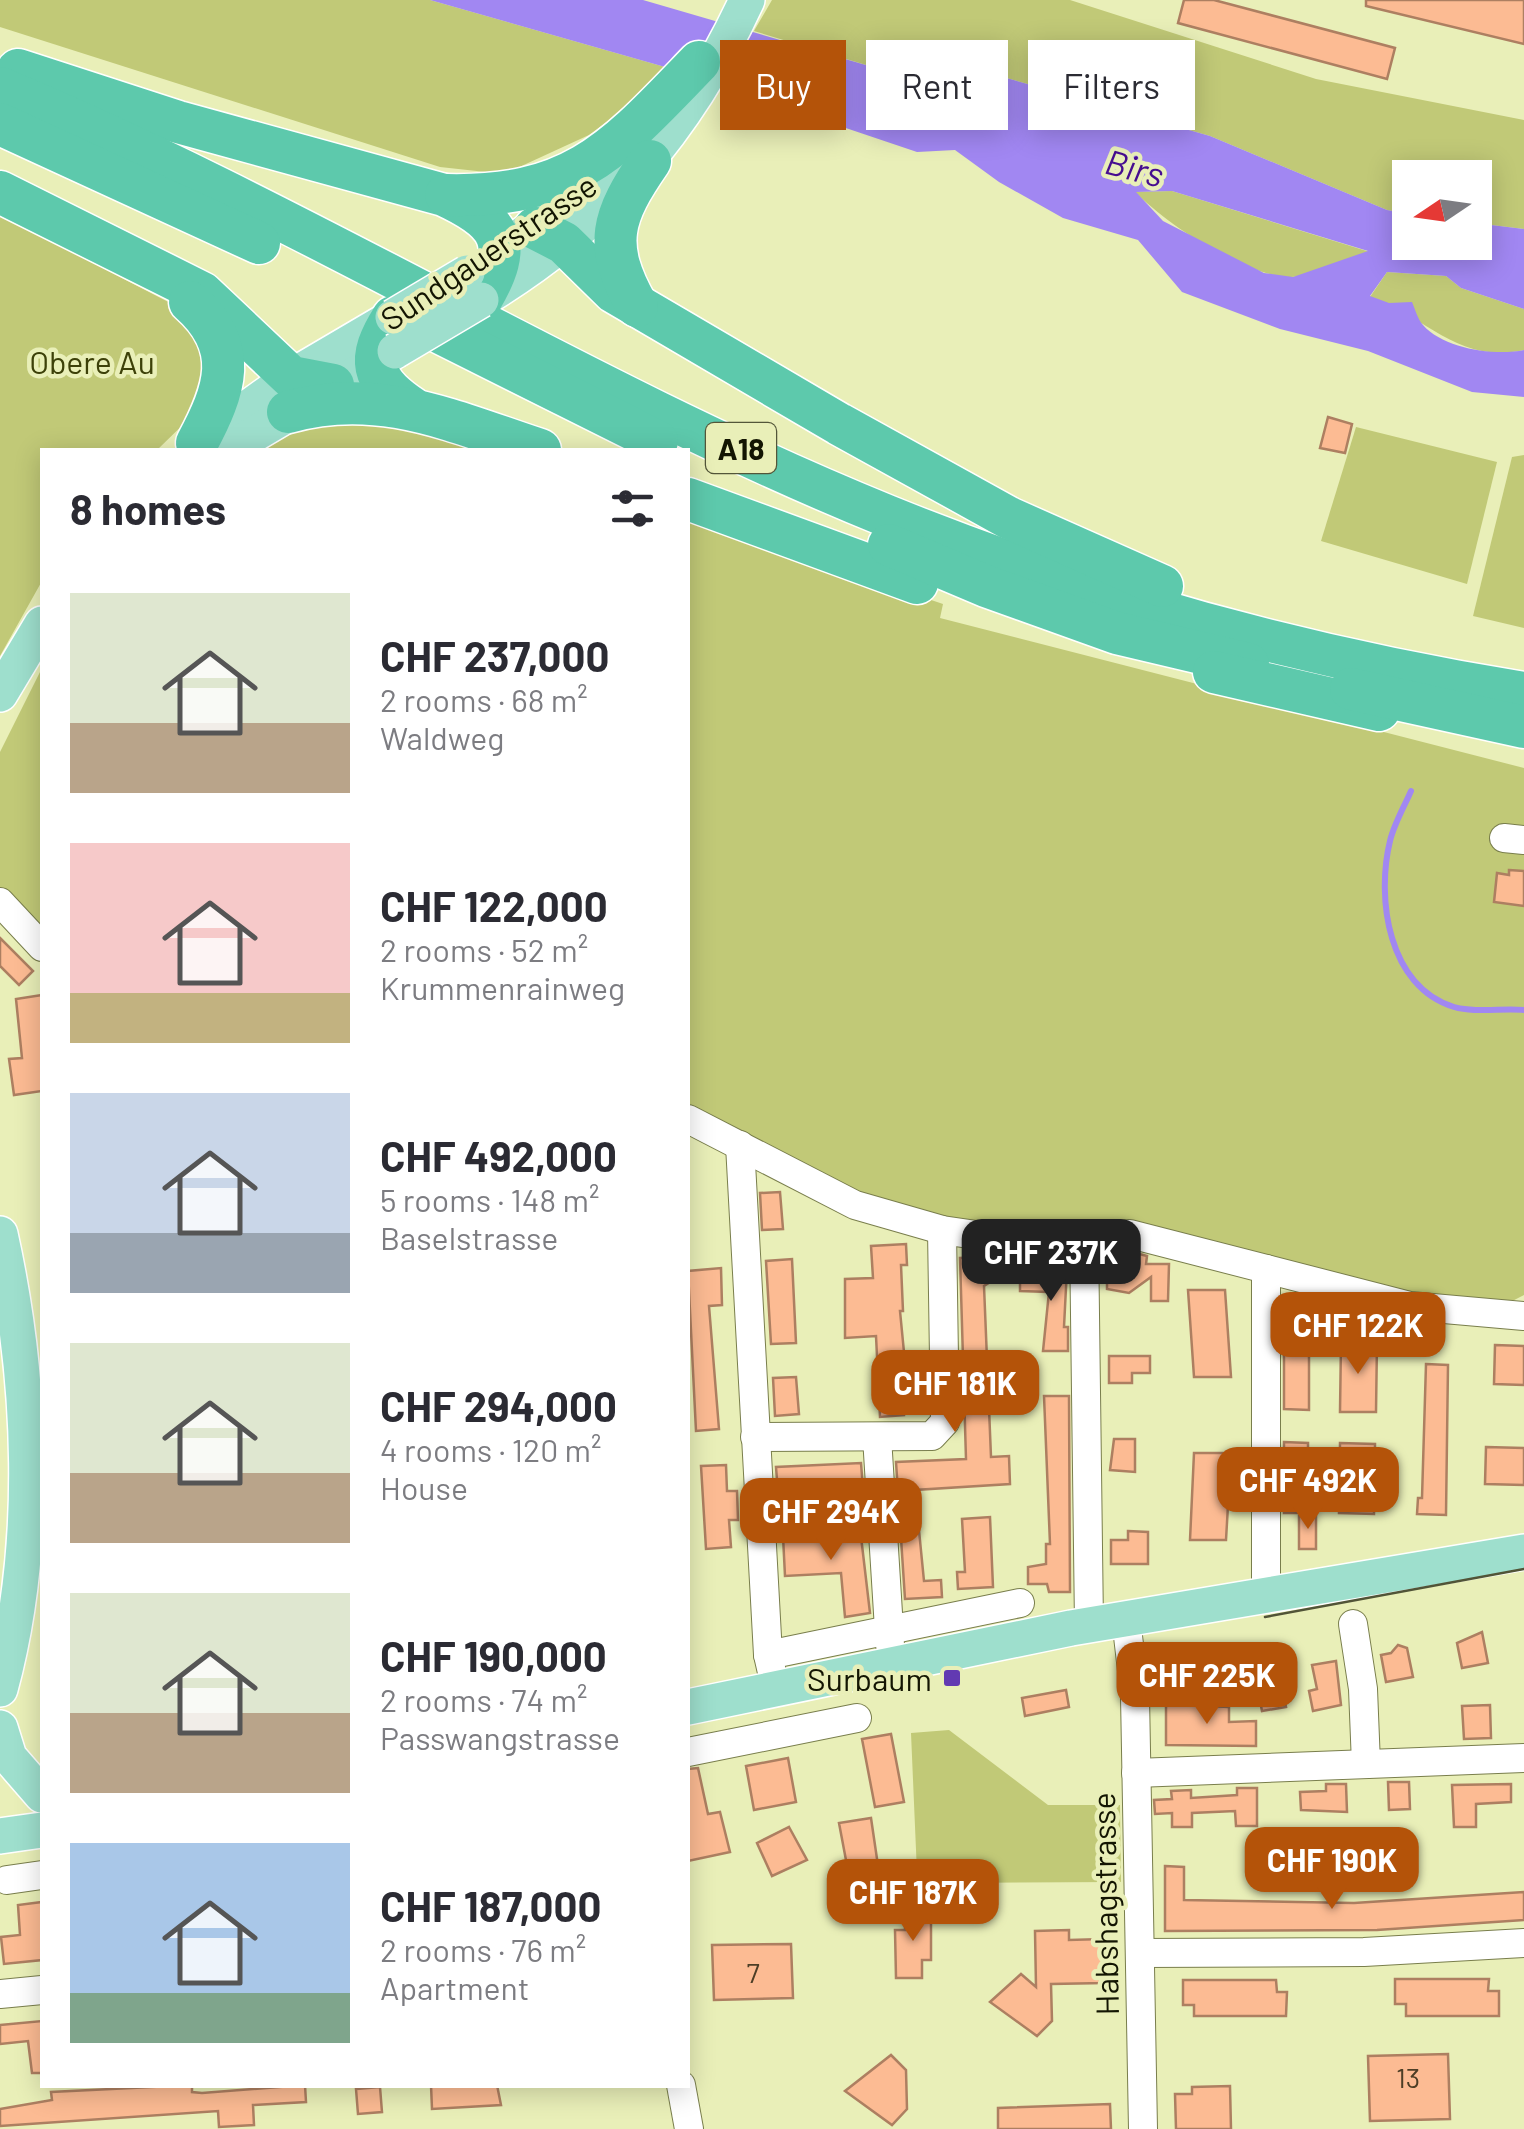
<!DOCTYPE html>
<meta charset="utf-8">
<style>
body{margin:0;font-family:Barlow,sans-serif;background:#f2f2f3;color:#2b2b33;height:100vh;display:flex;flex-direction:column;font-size:38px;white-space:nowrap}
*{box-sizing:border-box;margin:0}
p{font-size:32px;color:#7c7c81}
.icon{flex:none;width:55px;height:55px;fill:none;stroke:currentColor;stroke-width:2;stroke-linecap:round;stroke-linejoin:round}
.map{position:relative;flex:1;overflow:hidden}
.side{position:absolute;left:40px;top:448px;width:650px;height:1640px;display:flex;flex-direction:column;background:#fff;border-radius:0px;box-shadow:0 5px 25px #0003}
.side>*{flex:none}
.banner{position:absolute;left:720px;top:40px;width:652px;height:90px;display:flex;gap:20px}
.needle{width:65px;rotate:257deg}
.buttons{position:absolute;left:1392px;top:160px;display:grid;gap:20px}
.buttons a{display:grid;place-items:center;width:100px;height:100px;border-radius:0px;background:#fff;box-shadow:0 5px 25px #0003;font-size:50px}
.price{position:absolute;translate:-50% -85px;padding:0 22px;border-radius:20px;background:#b45309;color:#fff;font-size:32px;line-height:65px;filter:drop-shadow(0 2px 5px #0008)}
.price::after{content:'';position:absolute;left:50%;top:60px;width:30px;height:22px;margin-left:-15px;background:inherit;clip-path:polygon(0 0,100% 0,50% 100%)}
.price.selected{background:#222;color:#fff}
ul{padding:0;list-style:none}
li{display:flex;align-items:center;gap:30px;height:250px;padding:0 30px}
li span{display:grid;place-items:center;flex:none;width:280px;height:200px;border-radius:0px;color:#555}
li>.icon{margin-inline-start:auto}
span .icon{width:120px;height:120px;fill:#fffc;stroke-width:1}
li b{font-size:42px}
h2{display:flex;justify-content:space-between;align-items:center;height:120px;padding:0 30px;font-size:42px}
.chip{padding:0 35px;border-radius:0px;background:#fff;box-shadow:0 5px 25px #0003;font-size:35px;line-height:90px}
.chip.selected{background:#b45309;color:#fff}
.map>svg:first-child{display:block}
.green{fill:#c1c977}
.water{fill:#a187f2;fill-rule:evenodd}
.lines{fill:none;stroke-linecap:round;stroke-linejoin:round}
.stream{stroke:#a187f2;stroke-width:6}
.building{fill:#fcbb93;stroke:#ad7f61;stroke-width:2.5}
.minor-casing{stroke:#797e4c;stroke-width:30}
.major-casing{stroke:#fff;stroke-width:38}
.highway-casing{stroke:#fff;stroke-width:45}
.minor{stroke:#fff;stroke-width:28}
.major{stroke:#9edfcd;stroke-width:35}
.highway{stroke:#5dc9ac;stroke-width:42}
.tram{stroke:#515437;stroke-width:2.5}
.major-bridge-casing{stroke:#fff;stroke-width:38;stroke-linecap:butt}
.major-bridge{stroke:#9edfcd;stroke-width:35}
.poi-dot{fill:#623ab2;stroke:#e9efb8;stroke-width:4}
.labels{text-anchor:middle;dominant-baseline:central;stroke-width:9;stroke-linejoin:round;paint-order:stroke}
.number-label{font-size:28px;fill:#4d3e26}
.shield{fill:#e9efb8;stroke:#535639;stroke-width:2.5}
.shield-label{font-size:30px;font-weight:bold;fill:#131502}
.street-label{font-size:32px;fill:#131502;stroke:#e9efb8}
.park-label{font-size:32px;fill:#3d4109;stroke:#e9efb8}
.poi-label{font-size:32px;fill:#131502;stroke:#e9efb8;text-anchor:end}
.water-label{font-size:35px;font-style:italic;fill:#460d90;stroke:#e9efb8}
</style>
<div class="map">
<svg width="1524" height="2129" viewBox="0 0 1524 2129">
<rect width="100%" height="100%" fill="#e9efb8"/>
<g class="green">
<polygon points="0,0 430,0 665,67 630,105 589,135 504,174 440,167 0,27"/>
<polygon points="772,0 1070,0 1316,79 1524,120 1524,229 1475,223 1475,178 1410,178 1410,214 1387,210 1210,136 947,61 906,58 876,68 754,31"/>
<path d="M1172,191L1370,252C1346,258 1313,278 1289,277C1242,275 1167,224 1135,192Z"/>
<polygon points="0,215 178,307 208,364 195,413 157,450 42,450 42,581 0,656"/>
<path d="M1387,272L1446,276L1461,288L1524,309V350C1458,365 1425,315 1370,297Z"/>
<polygon points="354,417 485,450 264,450 297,429"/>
<polygon points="1356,427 1497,462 1467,584 1321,541"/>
<polygon points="1524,455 1524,628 1473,616 1512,457"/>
<polygon points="688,518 943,604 940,618 1524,768 1524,1295 1489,1313 1176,1244 942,1230 688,1119"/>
<polygon points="42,668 42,947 0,902 0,752"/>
<polygon points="949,1730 1048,1805 1120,1805 1121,1882 950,1883 917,1873 911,1733"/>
</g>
<path class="water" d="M430,0H643L876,68L906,58L947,61L1210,136L1387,210L1410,214V242H1475V223L1524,229V309L1461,288L1446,276L1387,272L1370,296L1389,303L1412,302C1415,309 1418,320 1423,325C1444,349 1495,356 1524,350V397L1472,392L1368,351L1280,329L1182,292L1138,240L1063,218L999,182L955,150L917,152L665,67ZM1172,191L1368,251L1293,277L1264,273L1163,221L1136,192Z"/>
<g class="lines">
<path class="stream" d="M1411,791C1404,807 1394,824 1390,841C1376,898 1388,987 1454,1007C1474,1013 1503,1008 1524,1010"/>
</g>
<g class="building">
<polygon points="1184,0 1214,0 1395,48 1387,79 1178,23"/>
<polygon points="1366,0 1524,0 1524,44 1366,6"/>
<polygon points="1328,417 1352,424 1345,453 1320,448"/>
<polygon points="1509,870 1524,871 1524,906 1494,902 1497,873 1509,875"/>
<polygon points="0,938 33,971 19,985 0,966"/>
<polygon points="42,995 42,1091 14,1095 9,1059 22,1058 16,999"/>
<polygon points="780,1192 783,1229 762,1230 760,1193"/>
<polygon points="906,1244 907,1265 901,1265 903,1311 900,1311 907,1383 903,1383 904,1415 880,1417 876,1336 845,1338 845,1279 873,1278 871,1246"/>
<polygon points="1132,1252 1147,1256 1146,1264 1169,1264 1168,1301 1151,1301 1151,1277 1129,1293 1107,1289 1107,1263 1130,1263"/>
<polygon points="982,1257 983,1263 998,1277 984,1286 991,1457 1009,1456 1010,1484 915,1490 924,1581 941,1580 942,1597 905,1599 896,1462 966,1459 960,1258"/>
<polygon points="792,1259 796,1343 771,1344 766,1261"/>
<polygon points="721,1268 722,1305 709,1306 719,1429 696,1431 688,1271"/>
<polygon points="1042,1268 1067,1268 1064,1327 1068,1327 1068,1351 1043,1351 1049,1292 1020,1291 1020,1272 1042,1272"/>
<polygon points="1188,1290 1225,1290 1231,1377 1194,1377"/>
<polygon points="1284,1303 1293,1303 1292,1339 1309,1339 1309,1410 1284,1409"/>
<polygon points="1341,1342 1377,1342 1376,1412 1340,1412"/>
<polygon points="1495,1345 1524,1346 1524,1385 1494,1384"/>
<polygon points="1109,1356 1150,1356 1150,1373 1132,1373 1132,1383 1109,1383"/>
<polygon points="1426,1364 1448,1365 1446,1515 1417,1514 1418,1498 1422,1498"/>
<polygon points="796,1377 799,1414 775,1416 773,1378"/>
<polygon points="1044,1396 1069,1396 1070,1592 1049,1592 1047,1584 1028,1584 1028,1567 1046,1564 1046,1544 1050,1544"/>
<polygon points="1114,1439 1135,1439 1135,1472 1110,1470"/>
<polygon points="1284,1442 1308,1443 1308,1513 1284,1513"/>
<polygon points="1340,1443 1375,1444 1374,1514 1339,1513"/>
<polygon points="1486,1447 1524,1448 1524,1485 1485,1484"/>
<polygon points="1194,1453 1231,1453 1226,1540 1190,1540"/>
<polygon points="861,1463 863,1489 778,1493 776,1467"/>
<polygon points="726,1465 727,1491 737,1491 738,1520 729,1520 731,1547 706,1549 701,1466"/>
<rect x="1299" y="1516" width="17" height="33"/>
<polygon points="990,1517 993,1587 958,1589 957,1572 965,1572 962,1519"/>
<polygon points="860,1528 870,1613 845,1617 841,1573 785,1576 783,1536"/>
<polygon points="1128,1531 1148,1532 1148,1564 1111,1564 1111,1540 1128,1540"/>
<polygon points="1482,1632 1488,1663 1462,1668 1457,1643"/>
<polygon points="1398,1645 1407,1648 1413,1677 1386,1682 1381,1655 1391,1653"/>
<polygon points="1336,1661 1341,1705 1313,1711 1309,1691 1317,1689 1312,1665"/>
<polygon points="1278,1668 1286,1707 1262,1711 1255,1675"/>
<polygon points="1066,1690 1069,1707 1025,1716 1022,1698"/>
<polygon points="1166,1704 1229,1707 1229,1722 1256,1721 1256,1746 1166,1745"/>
<polygon points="1490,1705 1491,1738 1464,1739 1462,1706"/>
<polygon points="891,1734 904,1802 875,1807 862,1739"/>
<polygon points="788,1758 796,1802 754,1810 746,1766"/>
<polygon points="698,1768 708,1814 720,1812 730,1852 688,1861 688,1769"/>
<polygon points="1388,1782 1409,1782 1410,1809 1389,1810"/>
<polygon points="1326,1784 1346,1784 1347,1812 1301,1810 1300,1792 1326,1791"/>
<polygon points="1511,1784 1511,1802 1476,1804 1476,1827 1454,1827 1452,1785"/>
<polygon points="1237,1788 1257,1788 1257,1826 1236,1826 1235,1811 1192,1813 1192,1827 1172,1827 1172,1813 1155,1814 1154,1800 1172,1799 1171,1791 1191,1790 1191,1798 1237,1795"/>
<polygon points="871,1818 881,1886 852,1892 839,1823"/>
<polygon points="789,1827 807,1860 772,1876 757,1843"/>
<polygon points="1165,1866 1184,1867 1184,1900 1354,1903 1524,1892 1524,1920 1377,1930 1165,1931"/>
<polygon points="42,1902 42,1960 4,1964 1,1937 20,1935 18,1905"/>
<polygon points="905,1910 931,1910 931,1960 922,1960 922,1978 896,1978 895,1930 905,1930"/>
<polygon points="1069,1930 1069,1940 1103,1939 1104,1983 1051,1984 1052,2021 1037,2036 990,2002 1021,1974 1036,1987 1035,1931"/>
<polygon points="791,1944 793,1998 714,2000 712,1945"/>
<polygon points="1395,1979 1489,1979 1488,1991 1499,1991 1499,2016 1406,2016 1406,2004 1395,2004"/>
<polygon points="1183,1980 1276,1980 1277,1992 1287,1992 1286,2016 1194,2016 1194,2005 1183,2005"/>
<polygon points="42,2021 42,2073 32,2073 28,2041 0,2044 0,2025"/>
<polygon points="1448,2054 1450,2119 1370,2121 1368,2056"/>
<polygon points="891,2055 906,2070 907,2109 892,2125 845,2091"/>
<polygon points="192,2085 192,2092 202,2093 305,2085 306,2102 253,2105 254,2125 219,2127 218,2111 0,2126 0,2109 52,2100 51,2092"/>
<polygon points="431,2085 497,2085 501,2105 432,2109"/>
<polygon points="1230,2086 1231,2129 1176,2129 1175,2094 1192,2094 1192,2087"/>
<polygon points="380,2087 382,2112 358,2114 356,2089"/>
<polygon points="1110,2104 1111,2129 998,2129 998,2108"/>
</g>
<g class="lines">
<g class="minor-casing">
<g id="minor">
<polyline points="1504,838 1524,840"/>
<polyline points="0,902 42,947"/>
<polyline points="688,1119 855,1205 942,1230 1023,1242 1130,1234 1410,1306 1524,1316"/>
<polyline points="740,1145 768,1655 776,1690"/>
<polyline points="1084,1237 1089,1625"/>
<polyline points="755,1437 932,1436 945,1422 942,1230"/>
<polyline points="877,1437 890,1645"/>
<polyline points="1266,1597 1266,1269"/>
<polyline points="1126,1619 1135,1696 1143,2129"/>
<polyline points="1353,1624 1363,1689 1366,1764"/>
<polyline points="768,1655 1020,1603"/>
<polyline points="688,1752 857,1718"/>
<polyline points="1136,1773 1524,1758"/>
<polyline points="7,1880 42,1875"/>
<polyline points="1140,1953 1364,1952 1524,1943"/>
<polyline points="0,1994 42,1990"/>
<polyline points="681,2085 689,2129"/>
</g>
</g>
<g class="major-casing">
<g id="major">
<polyline points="516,240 621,159"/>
<path d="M481,300C605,226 687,130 747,0"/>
<polyline points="195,446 291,377 393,317"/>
<polyline points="227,450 395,351"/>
<polyline points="0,694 42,624"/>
<path d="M0,1234C32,1379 39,1546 0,1689"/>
<polyline points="688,1707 1071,1628 1524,1552"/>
<polyline points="0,1728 9,1757 42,1795"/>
<polyline points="0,1836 42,1830"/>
</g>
</g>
<g class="highway-casing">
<g id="highway">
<path d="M18,70L178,122L444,195C502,222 515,243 481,300"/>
<path d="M0,88C303,214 583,393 887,516C1092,599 1306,658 1524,693"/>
<polyline points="0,124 259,243"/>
<polyline points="0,192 202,293 291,377 333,385"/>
<path d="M446,195C575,198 615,149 699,62"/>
<polyline points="535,228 564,243 614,292 839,424 1009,518 1162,586"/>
<path d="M190,302C241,347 225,391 197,443"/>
<path d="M637,306C602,244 612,216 650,161"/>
<polyline points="403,314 657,441"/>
<path d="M393,317C366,359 370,380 412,408"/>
<path d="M288,412C379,386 454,422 540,450"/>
<polyline points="688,499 917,583"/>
<polyline points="889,545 986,586 1117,633 1248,664"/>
<polyline points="1214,672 1379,710"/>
<polyline points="1351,689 1524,727"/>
</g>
</g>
<use href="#minor" class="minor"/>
<use href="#major" class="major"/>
<use href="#highway" class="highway"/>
<polyline class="tram" points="1265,1617 1524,1569"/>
<g class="major-bridge-casing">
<g id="major-bridge">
<polyline points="393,317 467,273"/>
<polyline points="395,351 481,300"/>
</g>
</g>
<use href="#major-bridge" class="major-bridge"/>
</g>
<rect class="poi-dot" x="942" y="1668" width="20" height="20" rx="5"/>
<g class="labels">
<g class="number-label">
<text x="753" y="1972">7</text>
<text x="1408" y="2077">13</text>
</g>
<rect class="shield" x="706" y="423" width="70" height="50" rx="8"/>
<g class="shield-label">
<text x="741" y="448">A18</text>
</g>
<g class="street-label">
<text transform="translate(488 251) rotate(-34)">Sundgauerstrasse</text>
<text transform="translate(1104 1904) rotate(-91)">Habshagstrasse</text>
</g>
<g class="park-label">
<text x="92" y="361">Obere Au</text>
</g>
<g class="poi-label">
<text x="932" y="1678">Surbaum</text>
</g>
<g class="water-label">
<text transform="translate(1135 167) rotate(15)">Birs</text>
</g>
</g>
</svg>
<div class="buttons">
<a><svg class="needle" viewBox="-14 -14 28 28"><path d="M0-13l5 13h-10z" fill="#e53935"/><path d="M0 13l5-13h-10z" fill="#7c7c81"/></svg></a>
</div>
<b class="price selected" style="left:1051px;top:1304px">CHF 237K</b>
<b class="price" style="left:1358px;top:1377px">CHF 122K</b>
<b class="price" style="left:955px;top:1435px">CHF 181K</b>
<b class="price" style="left:1308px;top:1532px">CHF 492K</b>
<b class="price" style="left:831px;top:1563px">CHF 294K</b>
<b class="price" style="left:1207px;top:1727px">CHF 225K</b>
<b class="price" style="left:1332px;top:1912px">CHF 190K</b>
<b class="price" style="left:913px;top:1944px">CHF 187K</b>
<div class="banner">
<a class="chip selected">Buy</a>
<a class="chip">Rent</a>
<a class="chip">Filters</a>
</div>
<section class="side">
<h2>8 homes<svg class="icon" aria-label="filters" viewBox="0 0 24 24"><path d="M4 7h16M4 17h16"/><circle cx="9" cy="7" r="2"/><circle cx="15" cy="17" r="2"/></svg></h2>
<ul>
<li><span style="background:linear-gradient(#dfe7d0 65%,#b9a48a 0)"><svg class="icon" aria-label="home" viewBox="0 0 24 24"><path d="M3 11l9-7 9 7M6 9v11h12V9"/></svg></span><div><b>CHF 237,000</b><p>2 rooms · 68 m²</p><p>Waldweg</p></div></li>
<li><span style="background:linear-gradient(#f6c9c9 75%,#c2b280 0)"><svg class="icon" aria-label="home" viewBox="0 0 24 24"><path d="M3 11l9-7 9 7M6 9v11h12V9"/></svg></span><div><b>CHF 122,000</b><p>2 rooms · 52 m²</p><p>Krummenrainweg</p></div></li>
<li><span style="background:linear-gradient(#c9d6e8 70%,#9aa5b1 0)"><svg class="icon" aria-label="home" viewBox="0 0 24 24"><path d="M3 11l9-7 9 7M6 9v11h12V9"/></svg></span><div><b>CHF 492,000</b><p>5 rooms · 148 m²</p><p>Baselstrasse</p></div></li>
<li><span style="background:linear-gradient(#dfe7d0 65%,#b9a48a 0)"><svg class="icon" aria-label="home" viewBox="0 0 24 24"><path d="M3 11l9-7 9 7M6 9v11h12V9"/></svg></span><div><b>CHF 294,000</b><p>4 rooms · 120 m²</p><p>House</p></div></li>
<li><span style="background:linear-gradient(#dfe7d0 60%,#b9a48a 0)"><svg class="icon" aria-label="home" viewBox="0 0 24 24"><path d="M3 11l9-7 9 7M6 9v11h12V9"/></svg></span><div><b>CHF 190,000</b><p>2 rooms · 74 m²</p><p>Passwangstrasse</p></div></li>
<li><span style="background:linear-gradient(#a9c7e8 75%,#7fa58c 0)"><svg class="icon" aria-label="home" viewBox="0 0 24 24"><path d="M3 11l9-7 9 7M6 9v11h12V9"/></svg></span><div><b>CHF 187,000</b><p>2 rooms · 76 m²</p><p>Apartment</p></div></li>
</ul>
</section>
</div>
